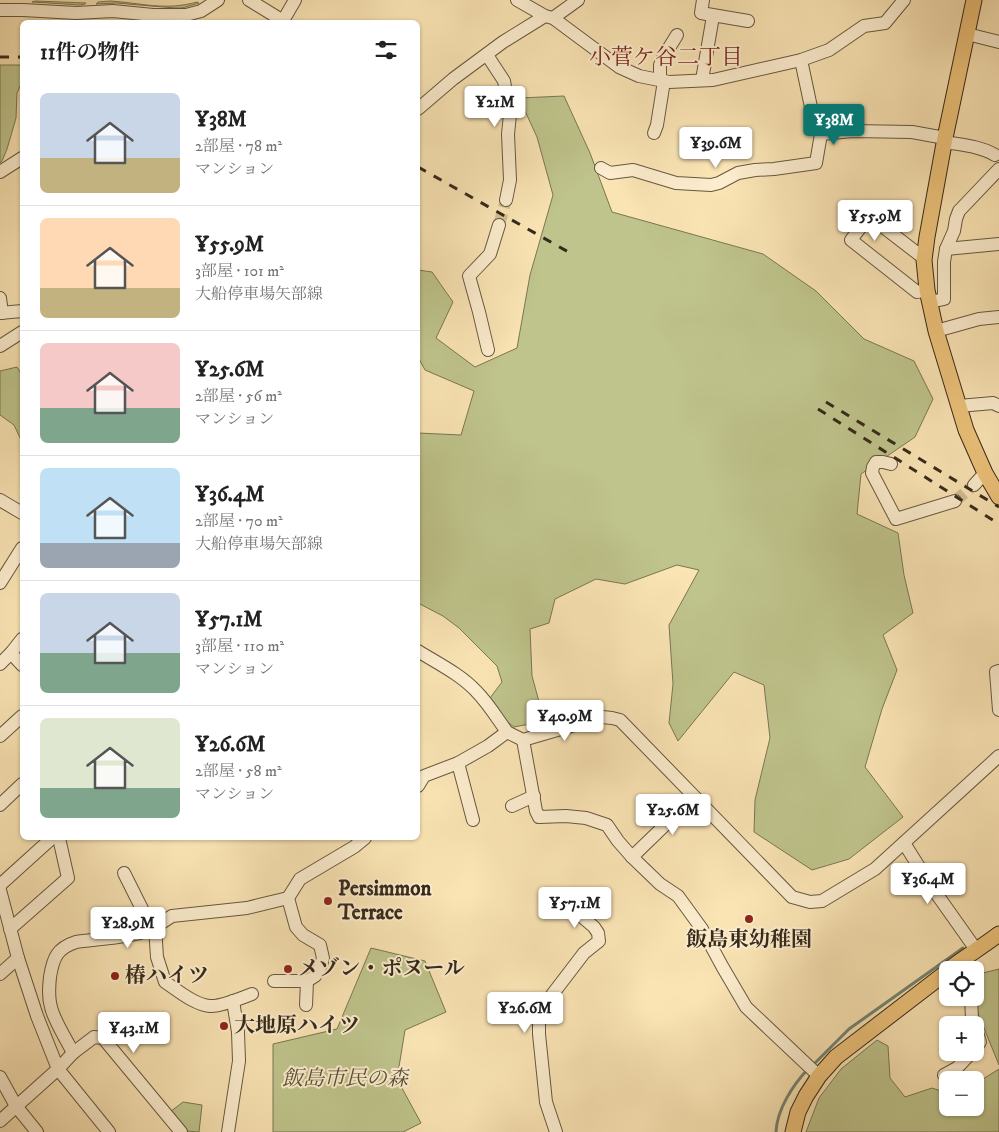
<!DOCTYPE html>
<html lang="ja">
<meta charset="utf-8">
<style>
body{margin:0;font-family:"IM FELL DW Pica","Noto Serif JP",serif;background:#f2f2f2;color:#222;height:100vh;display:flex;flex-direction:column;font-size:19px;white-space:nowrap}
*{box-sizing:border-box;margin:0}
p{font-size:16px;color:#767676}
.icon{flex:none;width:28px;height:28px;fill:none;stroke:currentColor;stroke-width:2;stroke-linecap:round;stroke-linejoin:round}
.map{position:relative;flex:1;overflow:hidden}
.drawer{position:absolute;left:20px;top:20px;width:400px;height:820px;display:flex;flex-direction:column;background:#fff;border-radius:8px;box-shadow:0 1px 4px #0004}
.drawer>*{flex:none}
.buttons{position:absolute;left:939px;top:961px;display:grid;gap:10px}
.buttons a{display:grid;place-items:center;width:45px;height:45px;border-radius:8px;background:#fff;box-shadow:0 1px 4px #0004;font-size:25px}
.price{position:absolute;translate:-50% -42px;padding:0 11px;border-radius:5px;background:#fff;color:#222;font-size:16px;line-height:32px;filter:drop-shadow(0 1px 2px #0008)}
.price::after{content:'';position:absolute;left:50%;top:30px;width:15px;height:11px;margin-left:-8px;background:inherit;clip-path:polygon(0 0,100% 0,50% 100%)}
.price.current{background:#0f766e;color:#fff}
ul{padding:0;list-style:none}
li{display:flex;align-items:center;gap:15px;height:125px;padding:0 20px}
li+li{border-top:1px solid #e0e0e0}
li span{display:grid;place-items:center;flex:none;width:140px;height:100px;border-radius:8px;color:#555}
li>.icon{margin-inline-start:auto}
span .icon{width:60px;height:60px;fill:#fffc;stroke-width:1}
li b{font-size:21px}
h2{display:flex;justify-content:space-between;align-items:center;height:60px;padding:0 20px;font-size:21px}
.map>svg:first-child{display:block}
.green{fill:#bfc48c;stroke:#7a7654}
.lines{fill:none;stroke-linecap:round;stroke-linejoin:round}
.stream{stroke:#748372;stroke-width:3}
.minor-tunnel{stroke:#d3bf95;stroke-width:12;stroke-dasharray:12 6;stroke-linecap:butt}
.minor-casing{stroke:#665841;stroke-width:14}
.major-casing{stroke:#35291b;stroke-width:17}
.minor{stroke:#fcedce;stroke-width:12}
.major{stroke:#edc27a;stroke-width:15}
.rail{stroke:#35291b;stroke-width:3;stroke-dasharray:9 9;stroke-linecap:butt}
.poi-dot{fill:#8f2418;stroke:#fcedce;stroke-width:2}
.labels{text-anchor:middle;dominant-baseline:central;stroke-width:4;stroke-linejoin:round;paint-order:stroke}
.poi-label{font-size:21px;font-weight:bold;fill:#35291b;stroke:#fcedce;text-anchor:start}
.park-label{font-size:21px;font-style:italic;fill:#585037;stroke:#fcedce}
.neighbourhood-label{font-size:22px;fill:#7a1f14;stroke:#fcedce}
</style>
<div class="map">
<svg width="999" height="1132" viewBox="0 0 999 1132">
<rect width="100%" height="100%" fill="#fae4b4"/>
<filter id="stains"><feTurbulence type="fractalNoise" baseFrequency=".004" numOctaves="4"/><feColorMatrix values="0 0 0 0 .2 0 0 0 0 .09 0 0 0 0 .02 0 0 0 .5 -.17"/></filter>
<radialGradient id="worn" r=".72"><stop offset=".6" stop-color="#630" stop-opacity="0"/><stop offset="1" stop-color="#630" stop-opacity=".3"/></radialGradient>
<g class="green">
<polygon points="35,1 86,3 85,4 80,5 32,2"/>
<path d="M110,1C142,3 165,11 197,2L199,3L182,8H175L116,3L96,4L98,2Z"/>
<polygon points="0,65 22,65 22,82 17,93 16,118 7,149 2,161 0,163"/>
<polygon points="564,96 590,153 612,212 763,254 816,291 864,339 914,361 933,399 915,437 861,474 857,514 898,533 904,575 913,613 883,635 897,670 882,709 865,767 903,817 849,859 812,870 754,832 755,800 770,738 764,685 734,672 678,741 669,723 673,684 669,625 699,570 677,565 625,584 596,579 555,599 549,623 530,629 532,676 541,709 530,724 514,727 504,719 490,698 502,682 497,666 459,628 443,616 418,603 418,433 461,435 474,391 425,370 418,357 418,270 432,272 453,302 436,338 475,367 517,348 530,275 553,195 537,137 519,98"/>
<polygon points="17,367 22,375 22,442 14,425 0,415 0,371"/>
<polygon points="371,948 425,961 446,1012 405,1030 397,1079 421,1123 403,1132 273,1132 273,1044 337,1029"/>
<polygon points="999,969 999,1065 973,1001 983,973"/>
<polygon points="877,1040 888,1046 890,1078 905,1097 932,1088 947,1093 948,1108 975,1108 975,1084 999,1069 999,1132 806,1132 819,1098 841,1069"/>
<polygon points="183,1102 202,1105 199,1132 186,1131 170,1112"/>
</g>
<g class="lines">
<g class="stream">
<polyline points="813,1065 849,1029 963,948"/>
<path d="M776,1132C777,1109 793,1085 808,1069"/>
</g>
<g class="minor-tunnel">
<polyline points="499,225 506,200"/>
<polyline points="955,501 974,485"/>
</g>
<g class="minor-casing">
<g id="minor">
<polyline points="249,0 280,19 284,19 295,0"/>
<polyline points="517,0 545,16 553,18 619,67 639,76 669,82 713,80 801,60 829,50 864,26 885,23 904,0"/>
<polyline points="703,0 701,13 748,21"/>
<polyline points="0,10 23,10 76,13 113,11 153,15 186,15 201,11 218,0"/>
<polyline points="553,18 578,0"/>
<polyline points="967,34 999,42"/>
<polyline points="487,55 504,81 510,115 508,134 510,180 506,200"/>
<polyline points="801,60 815,126 821,134 853,131 912,132 945,138"/>
<polyline points="660,80 660,65 664,56 677,35"/>
<polyline points="702,80 713,16"/>
<polyline points="418,109 453,79 503,42 545,16"/>
<polyline points="654,133 657,125 664,81"/>
<path d="M945,142C962,145 980,146 995,155"/>
<polyline points="601,168 610,173 633,170 676,183 711,185 719,183 738,173 755,170 774,169 816,163 821,134"/>
<polyline points="0,172 22,158"/>
<polyline points="946,249 999,244"/>
<polyline points="924,260 921,256 869,216 851,240 917,292 927,290"/>
<polyline points="0,298 2,313"/>
<polyline points="930,302 944,299 944,262 946,249 954,231 956,219 959,211 999,169"/>
<polyline points="0,313 22,311"/>
<polyline points="936,331 979,319 999,317"/>
<polyline points="0,346 22,332"/>
<polyline points="488,350 479,312 469,276 490,254 499,225"/>
<polyline points="959,406 993,403 999,406"/>
<polyline points="891,464 883,462 876,462 873,467 872,473 896,519 955,501"/>
<polyline points="974,485 985,473"/>
<polyline points="0,500 22,513"/>
<polyline points="0,583 22,548"/>
<path d="M418,651C437,663 460,674 476,691C488,703 497,718 507,732"/>
<polyline points="11,653 22,665"/>
<polyline points="0,664 11,653 22,639"/>
<polyline points="999,671 996,672 999,710"/>
<polyline points="0,736 22,716"/>
<polyline points="523,740 536,811 539,817 566,816 586,818 607,825 618,841 632,857 660,884 678,896 702,929 722,966 746,1007 819,1076"/>
<polyline points="458,763 473,820"/>
<polyline points="418,786 424,776 458,763 488,746 507,732 523,740 602,717 612,718 620,720 792,897 810,902 822,901 875,869 999,756"/>
<polyline points="0,805 22,784"/>
<polyline points="512,806 534,796"/>
<polyline points="904,843 931,886 977,951"/>
<polyline points="632,857 694,797"/>
<polyline points="124,873 146,917 150,930"/>
<polyline points="0,885 52,838"/>
<polyline points="0,890 18,958 37,1016 58,1069 109,1132"/>
<polyline points="155,927 172,916 247,908 288,898 300,879 354,847 365,838"/>
<polyline points="10,929 68,878 59,838"/>
<polyline points="964,958 970,970"/>
<polyline points="0,974 18,958"/>
<polyline points="274,981 307,981 315,976 320,968 323,958 320,945 303,935 296,927 288,898"/>
<polyline points="971,998 972,1019 975,1025"/>
<polyline points="306,1005 307,981"/>
<polyline points="975,1026 980,1042 975,1049"/>
<path d="M73,1053C67,1040 54,1021 51,1007C48,997 49,987 50,977C53,958 57,948 76,942C95,939 141,937 155,927L157,957L165,982C177,990 195,1005 210,1006C219,1007 242,998 252,994"/>
<polyline points="944,1075 957,1068 972,1052"/>
<polyline points="0,1077 16,1106 37,1132"/>
<polyline points="0,1121 58,1069 73,1053 94,1037 103,1038 181,1132"/>
<polyline points="228,1132 239,1061 238,1032 233,1001"/>
<polyline points="556,1132 546,1102 539,1034 539,1021 542,1008 584,953 599,941 598,933 594,927 568,905"/>
</g>
</g>
<g class="major-casing">
<g id="major">
<polyline points="974,0 945,138 927,237 924,260 927,290 936,331 966,430 985,473 999,497"/>
<path d="M948,970C965,957 982,947 999,934"/>
<polyline points="793,1132 798,1112 806,1096 819,1076 836,1057 948,971"/>
</g>
</g>
<use href="#minor" class="minor"/>
<use href="#major" class="major"/>
<g class="rail">
<polyline points="0,57 22,57"/>
<polyline points="418,167 572,254"/>
<polyline points="826,402 999,507"/>
<polyline points="818,409 999,524"/>
</g>
</g>
<g class="poi-dot">
<circle cx="328" cy="901" r="5"/>
<circle cx="749" cy="919" r="5"/>
<circle cx="288" cy="969" r="5"/>
<circle cx="115" cy="976" r="5"/>
<circle cx="224" cy="1026" r="5"/>
</g>
<g class="labels">
<g class="poi-label">
<text x="338" y="889">Persimmon<tspan x="338" dy="24">Terrace</tspan></text>
<text x="749" y="940" text-anchor="middle">飯島東幼稚園</text>
<text x="298" y="969">メゾン・ポヌール</text>
<text x="125" y="976">椿ハイツ</text>
<text x="234" y="1026">大地原ハイツ</text>
</g>
<g class="park-label">
<text x="345" y="1079">飯島市民の森</text>
</g>
<g class="neighbourhood-label">
<text x="666" y="57">小菅ケ谷二丁目</text>
</g>
</g>
<rect width="100%" height="100%" filter="url(#stains)"/>
<rect width="100%" height="100%" fill="url(#worn)"/>
</svg>
<div class="buttons">
<a><svg class="icon" aria-label="locate" viewBox="0 0 24 24"><circle cx="12" cy="12" r="6"/><path d="M12 2v4M12 18v4M2 12h4M18 12h4"/></svg></a>
<a>+</a>
<a>−</a>
</div>
<b class="price" style="left:495px;top:128px">¥21M</b>
<b class="price current" style="left:834px;top:146px">¥38M</b>
<b class="price" style="left:716px;top:169px">¥39.6M</b>
<b class="price" style="left:875px;top:242px">¥55.9M</b>
<b class="price" style="left:565px;top:742px">¥40.9M</b>
<b class="price" style="left:673px;top:836px">¥25.6M</b>
<b class="price" style="left:928px;top:905px">¥36.4M</b>
<b class="price" style="left:575px;top:929px">¥57.1M</b>
<b class="price" style="left:128px;top:949px">¥28.9M</b>
<b class="price" style="left:525px;top:1034px">¥26.6M</b>
<b class="price" style="left:134px;top:1054px">¥43.1M</b>
<section class="drawer">
<h2>11件の物件<svg class="icon" aria-label="filters" viewBox="0 0 24 24"><path d="M4 7h16M4 17h16"/><circle cx="9" cy="7" r="2"/><circle cx="15" cy="17" r="2"/></svg></h2>
<ul>
<li><span style="background:linear-gradient(#c9d6e8 65%,#c2b280 0)"><svg class="icon" aria-label="home" viewBox="0 0 24 24"><path d="M3 11l9-7 9 7M6 9v11h12V9"/></svg></span><div><b>¥38M</b><p>2部屋 · 78 m²</p><p>マンション</p></div></li>
<li><span style="background:linear-gradient(#ffd9b3 70%,#c2b280 0)"><svg class="icon" aria-label="home" viewBox="0 0 24 24"><path d="M3 11l9-7 9 7M6 9v11h12V9"/></svg></span><div><b>¥55.9M</b><p>3部屋 · 101 m²</p><p>大船停車場矢部線</p></div></li>
<li><span style="background:linear-gradient(#f6c9c9 65%,#7fa58c 0)"><svg class="icon" aria-label="home" viewBox="0 0 24 24"><path d="M3 11l9-7 9 7M6 9v11h12V9"/></svg></span><div><b>¥25.6M</b><p>2部屋 · 56 m²</p><p>マンション</p></div></li>
<li><span style="background:linear-gradient(#bfe0f5 75%,#9aa5b1 0)"><svg class="icon" aria-label="home" viewBox="0 0 24 24"><path d="M3 11l9-7 9 7M6 9v11h12V9"/></svg></span><div><b>¥36.4M</b><p>2部屋 · 70 m²</p><p>大船停車場矢部線</p></div></li>
<li><span style="background:linear-gradient(#c9d6e8 60%,#7fa58c 0)"><svg class="icon" aria-label="home" viewBox="0 0 24 24"><path d="M3 11l9-7 9 7M6 9v11h12V9"/></svg></span><div><b>¥57.1M</b><p>3部屋 · 110 m²</p><p>マンション</p></div></li>
<li><span style="background:linear-gradient(#dfe7d0 70%,#7fa58c 0)"><svg class="icon" aria-label="home" viewBox="0 0 24 24"><path d="M3 11l9-7 9 7M6 9v11h12V9"/></svg></span><div><b>¥26.6M</b><p>2部屋 · 58 m²</p><p>マンション</p></div></li>
</ul>
</section>
</div>
